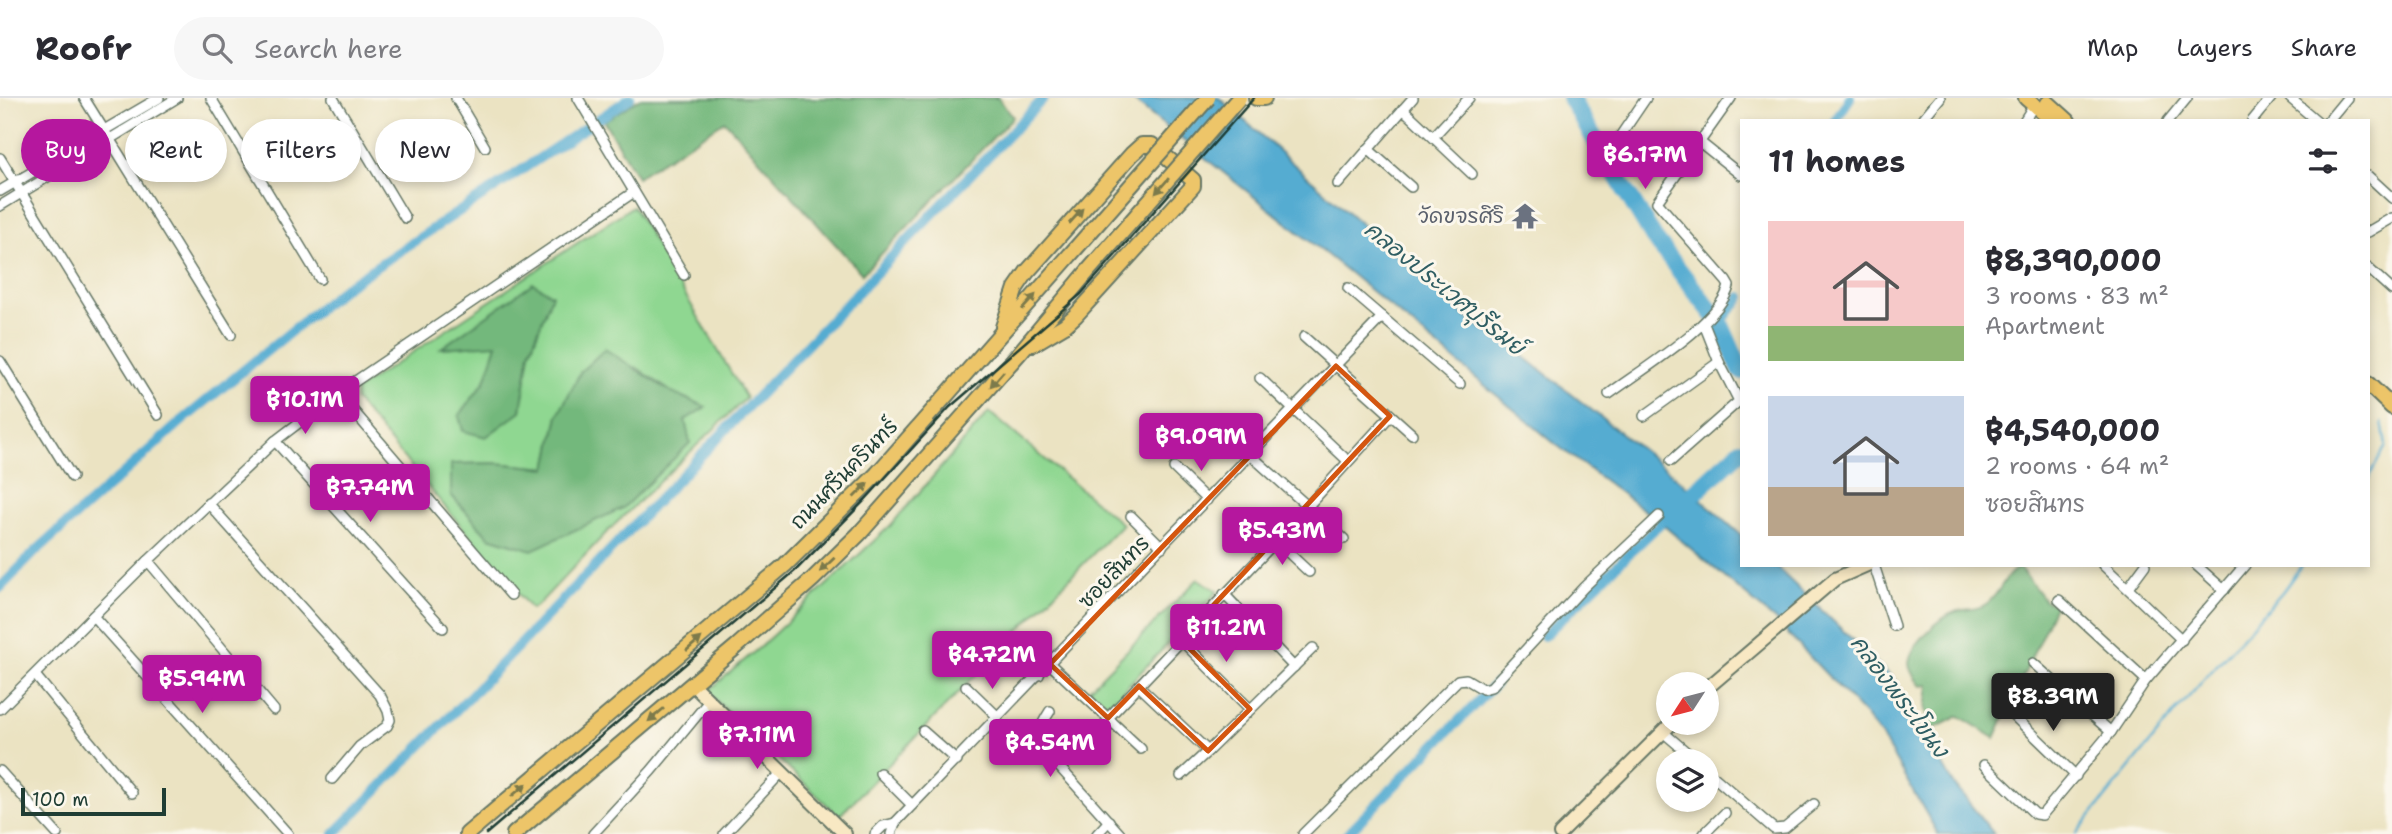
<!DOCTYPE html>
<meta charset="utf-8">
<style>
body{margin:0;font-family:"Shantell Sans","Playpen Sans Thai",sans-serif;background:#f7f7f7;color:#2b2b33;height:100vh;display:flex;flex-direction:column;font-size:26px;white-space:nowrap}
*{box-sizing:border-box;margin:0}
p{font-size:23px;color:#7c7c81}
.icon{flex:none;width:38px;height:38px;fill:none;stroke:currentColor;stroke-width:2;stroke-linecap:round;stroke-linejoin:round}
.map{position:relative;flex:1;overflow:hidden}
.sheet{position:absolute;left:1740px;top:21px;width:630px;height:448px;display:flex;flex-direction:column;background:#fff;border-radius:0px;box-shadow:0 4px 10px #0003}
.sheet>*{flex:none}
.banner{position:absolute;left:21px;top:21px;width:665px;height:63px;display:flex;gap:14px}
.needle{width:46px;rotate:234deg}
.fabs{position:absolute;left:1656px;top:574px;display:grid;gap:14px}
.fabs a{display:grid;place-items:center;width:63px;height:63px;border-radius:50%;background:#fff;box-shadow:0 4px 10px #0003;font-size:35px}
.scale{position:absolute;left:21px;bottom:18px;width:145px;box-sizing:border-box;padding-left:7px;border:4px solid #1f3d34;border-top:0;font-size:19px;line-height:24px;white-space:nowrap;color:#1f3d34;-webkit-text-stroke:5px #fbf7ec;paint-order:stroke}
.price{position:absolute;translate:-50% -60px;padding:0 16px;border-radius:7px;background:#b5179e;color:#fff;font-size:23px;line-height:46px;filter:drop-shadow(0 2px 4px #0008)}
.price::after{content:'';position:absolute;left:50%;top:42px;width:21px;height:16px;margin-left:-10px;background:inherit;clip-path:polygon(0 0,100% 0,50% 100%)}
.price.selected{background:#222;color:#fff}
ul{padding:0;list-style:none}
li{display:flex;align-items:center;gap:21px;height:175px;padding:0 28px}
li span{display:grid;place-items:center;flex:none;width:196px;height:140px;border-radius:0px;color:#555}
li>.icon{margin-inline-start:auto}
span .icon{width:84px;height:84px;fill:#fffc;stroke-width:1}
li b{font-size:30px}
h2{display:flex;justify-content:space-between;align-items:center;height:84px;padding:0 28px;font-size:30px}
.chip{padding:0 24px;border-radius:32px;background:#fff;box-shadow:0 4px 10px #0003;font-size:24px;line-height:63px}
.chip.selected{background:#b5179e;color:#fff}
header{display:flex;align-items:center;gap:42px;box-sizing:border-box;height:98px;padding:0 35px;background:#fff;border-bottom:2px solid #e1e1e2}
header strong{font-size:33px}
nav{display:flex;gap:38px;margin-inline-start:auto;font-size:24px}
.search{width:490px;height:63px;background:#f7f7f7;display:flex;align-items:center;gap:18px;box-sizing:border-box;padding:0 24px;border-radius:38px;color:#7c7c81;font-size:26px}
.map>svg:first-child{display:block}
.green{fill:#8fd791;stroke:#578a62;stroke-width:2;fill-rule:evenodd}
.forest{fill:#73b87b;stroke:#497a58;stroke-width:2}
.water{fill:#54acd1;stroke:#3a7482;stroke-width:2}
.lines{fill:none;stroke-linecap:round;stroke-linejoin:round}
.stream{stroke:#54acd1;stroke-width:2.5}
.canal{stroke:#54acd1;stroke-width:10}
.river{stroke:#54acd1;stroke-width:18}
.street-casing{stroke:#676;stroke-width:12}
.secondary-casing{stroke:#676;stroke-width:16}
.primary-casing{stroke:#676;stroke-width:18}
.street{stroke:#fff;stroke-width:9}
.secondary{stroke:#f8e8c3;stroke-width:12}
.primary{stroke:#edc569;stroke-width:14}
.rail{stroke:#1f3d34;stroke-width:2.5}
.primary-bridge-casing{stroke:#676;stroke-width:18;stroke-linecap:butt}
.primary-bridge{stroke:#edc569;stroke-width:14}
.oneway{fill:#7c7a4c}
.marked{fill:none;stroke:#d45610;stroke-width:5;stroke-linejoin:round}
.labels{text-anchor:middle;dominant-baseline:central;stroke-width:6;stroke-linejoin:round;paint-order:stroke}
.worship-label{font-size:21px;fill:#5b616d;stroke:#fbf7ec;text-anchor:end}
.street-label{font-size:21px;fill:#1f3d34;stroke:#fbf7ec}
.water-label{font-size:23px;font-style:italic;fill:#2f5e63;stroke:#fbf7ec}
</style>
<header>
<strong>Roofr</strong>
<div class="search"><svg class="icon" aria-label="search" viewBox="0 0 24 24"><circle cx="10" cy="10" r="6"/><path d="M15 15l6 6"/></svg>Search here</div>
<nav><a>Map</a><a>Layers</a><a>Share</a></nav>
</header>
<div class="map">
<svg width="2392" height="736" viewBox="0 0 2392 736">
<rect width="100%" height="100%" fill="#fbf7ec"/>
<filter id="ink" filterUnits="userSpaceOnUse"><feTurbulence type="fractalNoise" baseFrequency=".0143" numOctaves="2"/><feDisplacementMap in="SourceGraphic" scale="14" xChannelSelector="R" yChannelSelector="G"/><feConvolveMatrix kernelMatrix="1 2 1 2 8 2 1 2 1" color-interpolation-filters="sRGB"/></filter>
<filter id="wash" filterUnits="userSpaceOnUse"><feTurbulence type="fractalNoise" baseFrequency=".00686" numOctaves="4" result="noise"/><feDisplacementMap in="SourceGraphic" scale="28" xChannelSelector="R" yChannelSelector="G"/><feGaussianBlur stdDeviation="1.57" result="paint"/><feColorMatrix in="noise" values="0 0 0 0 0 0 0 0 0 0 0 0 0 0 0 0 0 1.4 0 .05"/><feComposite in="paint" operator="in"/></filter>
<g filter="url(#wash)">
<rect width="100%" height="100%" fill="#ebe3c2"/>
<g class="green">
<path d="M633,108L746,300L606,435L538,507L531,511L355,302L356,292ZM551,197L530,254L521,313L459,318L485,283L498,245L443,250ZM636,269L673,295L705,309L685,322L623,410L586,425L452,366L495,365L547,370L558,317Z"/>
<polygon points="989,314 1122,426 839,718 707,594 760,549 891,427"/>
<polygon points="1198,481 1218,493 1118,598 1110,604 1102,605 1089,591"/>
</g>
<g class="forest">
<polygon points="641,0 998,0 1013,19 862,176 725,23 637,79 604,23"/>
<polygon points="533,185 552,197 530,254 521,313 486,339 463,333 459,318 485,283 497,246 441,250"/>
<polygon points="605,251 673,295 706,309 685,322 690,345 623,410 532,452 489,439 451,397 451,366 495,365 547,370 558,317 581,273"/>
<path d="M2018,470L2021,471L2045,503L2056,506L1995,640L1959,618L1925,635L1929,627L1926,611L1929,587L1921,588C1916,582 1909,573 1909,565C1910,548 1940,519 1955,514C1966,510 1977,513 1986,506C2000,497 2003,478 2018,470Z"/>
</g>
<polygon class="water" points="1130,0 1219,0 1474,226 1499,239 1669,373 1741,437 1741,467 1774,467 1894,581 1953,685 1994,736 1938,736 1882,639 1864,616 1775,522 1656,421 1554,345 1351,176"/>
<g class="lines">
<g class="stream">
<polyline points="2368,381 2386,348 2382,324"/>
<polyline points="2076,736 2177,612 2282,494 2302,467"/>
</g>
<g class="canal">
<polyline points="1835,23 1850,0"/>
<polyline points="1720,225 1741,199"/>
<polyline points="0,490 35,454 183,322 344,190 630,0"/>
<polyline points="1544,538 1671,415"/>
<polyline points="334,736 476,592 1044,0"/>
<polyline points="1347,736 1495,586"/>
</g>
<g class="river">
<polyline points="1570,0 1654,140 1720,225 1741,273"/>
<polyline points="1687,411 1682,406 1741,352"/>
</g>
</g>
</g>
<g filter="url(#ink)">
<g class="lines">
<g class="street-casing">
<g id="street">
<polyline points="84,0 231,237"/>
<polyline points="211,0 320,181"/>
<polyline points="333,0 405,120"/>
<polyline points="456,0 485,49"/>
<polyline points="578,0 684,177"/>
<polyline points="2290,0 2317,23"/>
<polyline points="1403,11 1472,76"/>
<polyline points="1921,23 1940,0"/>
<polyline points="2024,23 2034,7"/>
<polyline points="2168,23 2187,0"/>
<polyline points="2252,23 2271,0"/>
<polyline points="2328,23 2347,0"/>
<polyline points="1434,38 1469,0"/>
<polyline points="1701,45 1741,77"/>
<polyline points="1368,51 1411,89"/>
<polyline points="0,60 158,317"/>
<polyline points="1599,62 1610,53 1646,0"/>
<polyline points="2368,78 2392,100"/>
<polyline points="1338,86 1413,0"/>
<polyline points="0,93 159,0"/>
<polyline points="0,108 177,0"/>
<polyline points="2368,134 2392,120"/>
<polyline points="2368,170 2392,192"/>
<polyline points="1348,190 1460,286"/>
<polyline points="1304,239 1412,336"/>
<polyline points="0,263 72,379"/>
<polyline points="1260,280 1348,363"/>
<polyline points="338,295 511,497"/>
<path d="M1609,296C1641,272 1720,225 1729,188L1726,183L1657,104L1731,0"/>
<polyline points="1644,318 1719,264"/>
<polyline points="1215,325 1344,441"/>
<polyline points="275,343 443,530"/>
<polyline points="1671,363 1739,303 1719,264 1704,226"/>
<polyline points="1174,370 1207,402"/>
<polyline points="208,405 380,597 388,613 390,622 387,628 360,648 332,681"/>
<polyline points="1131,418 1162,449"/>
<polyline points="1276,443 1309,474"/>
<polyline points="148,463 274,612"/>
<polyline points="1874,467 1894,528"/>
<polyline points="2103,467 2182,542"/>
<polyline points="2196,467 2224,492"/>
<polyline points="2128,490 2145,467"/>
<polyline points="1224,496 1294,569"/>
<polyline points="2059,502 2146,582"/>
<polyline points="93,518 288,736"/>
<polyline points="1181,542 1250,611"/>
<polyline points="1007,546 1039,577"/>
<polyline points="2033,565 2111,634"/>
<polyline points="1050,566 1141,651"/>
<polyline points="35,577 132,695"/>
<polyline points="966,588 998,619"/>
<polyline points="1139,588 1208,653 1181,678"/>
<polyline points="0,611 148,463 275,343 338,295 634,94"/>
<path d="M1050,613C1041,627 1035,637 1044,652L1120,736"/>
<polyline points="2010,614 2076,678"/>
<polyline points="1108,620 1276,443 1390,318"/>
<polyline points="923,633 957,663"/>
<polyline points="1663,634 1697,663"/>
<polyline points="1208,653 1313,550"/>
<polyline points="1984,667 2035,716 2042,717 2111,634 2146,582 2245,467"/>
<polyline points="1706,672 1774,731 1785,730 1814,706"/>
<polyline points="0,673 57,736"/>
<polyline points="880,675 912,707"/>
<polyline points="593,736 651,673 709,603"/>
<polyline points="724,736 782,674"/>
<polyline points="875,736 883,728 895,725"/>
<polyline points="891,736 895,725 1382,219"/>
<polyline points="1097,736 1109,723"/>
<polyline points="1303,736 1458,582 1466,581 1483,591 1491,589 1584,489 1659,418"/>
<polyline points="1704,736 1725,715"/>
</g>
</g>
<g class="secondary-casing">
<g id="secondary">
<polyline points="692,586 845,736"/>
<polyline points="1706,591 1835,481 1867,467"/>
<polyline points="1560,736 1672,625"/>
</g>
</g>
<g class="primary-casing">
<g id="primary">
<polyline points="1256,0 1264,0"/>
<polyline points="2026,0 2053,23"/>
<polyline points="2048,5 2068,23"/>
<polyline points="1003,229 1016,190 1027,174 1132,56 1142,47 1152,47 1193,82 1193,88 1076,217 1065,227 1033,246"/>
<polyline points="2368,286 2392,309"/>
<polyline points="467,736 785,467 877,376 1070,157"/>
<polyline points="514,736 736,549 813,481 859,436 1022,252 1088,173"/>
</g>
</g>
<use href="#street" class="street"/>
<use href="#secondary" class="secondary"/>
<use href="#primary" class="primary"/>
<polyline class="rail" points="486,736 796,472 865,402 950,309 1081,196 1254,0"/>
<g class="primary-bridge-casing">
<g id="primary-bridge">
<polyline points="1070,157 1208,0"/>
<polyline points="1088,173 1239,0"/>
</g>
</g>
<use href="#primary-bridge" class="primary-bridge"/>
</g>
<defs><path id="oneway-solid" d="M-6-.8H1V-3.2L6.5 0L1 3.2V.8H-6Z" transform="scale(1.75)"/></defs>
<g class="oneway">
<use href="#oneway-solid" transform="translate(1162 88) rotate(131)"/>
<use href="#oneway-solid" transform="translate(1076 118) rotate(-48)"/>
<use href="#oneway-solid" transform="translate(1029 204) rotate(-48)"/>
<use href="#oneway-solid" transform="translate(997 281) rotate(131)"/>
<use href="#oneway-solid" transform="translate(861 392) rotate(-45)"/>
<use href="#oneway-solid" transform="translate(827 467) rotate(136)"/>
<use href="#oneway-solid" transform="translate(694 546) rotate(-41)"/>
<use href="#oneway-solid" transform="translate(656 617) rotate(140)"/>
<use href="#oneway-solid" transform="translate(519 692) rotate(-40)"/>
</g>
</g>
<path class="marked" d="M1336,268L1390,318L1181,542L1250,611L1208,653L1139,588L1108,620L1050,566Z"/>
<defs>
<g id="temple-bare" transform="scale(2.1)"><path d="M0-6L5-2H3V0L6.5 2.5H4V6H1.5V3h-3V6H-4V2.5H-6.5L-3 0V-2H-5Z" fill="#6b7280" stroke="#fbf7ec" stroke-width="2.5" paint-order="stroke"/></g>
</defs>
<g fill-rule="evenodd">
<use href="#temple-bare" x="1525" y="118"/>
</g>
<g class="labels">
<g class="worship-label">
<text x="1504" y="118">วัดขจรศิริ</text>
</g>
<g class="street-label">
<text transform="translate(844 376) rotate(-46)">ถนนศรีนครินทร์</text>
<text transform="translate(1114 474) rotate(-46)">ซอยสินทร</text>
</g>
<g class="water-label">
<text transform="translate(1445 190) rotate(39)">คลองประเวศบุรีรมย์</text>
<text transform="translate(1900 598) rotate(53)">คลองพระโขนง</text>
</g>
</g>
</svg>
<div class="fabs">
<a><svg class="needle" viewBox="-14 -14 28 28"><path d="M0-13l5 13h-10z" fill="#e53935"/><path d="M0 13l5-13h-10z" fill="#7c7c81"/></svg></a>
<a><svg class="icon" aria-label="layers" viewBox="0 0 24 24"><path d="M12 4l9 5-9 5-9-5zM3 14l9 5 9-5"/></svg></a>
</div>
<div class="scale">100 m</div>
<b class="price" style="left:1645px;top:93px">฿6.17M</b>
<b class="price" style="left:305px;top:338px">฿10.1M</b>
<b class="price" style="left:1201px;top:375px">฿9.09M</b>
<b class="price" style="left:370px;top:426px">฿7.74M</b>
<b class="price" style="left:1282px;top:469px">฿5.43M</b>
<b class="price" style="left:1226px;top:566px">฿11.2M</b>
<b class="price" style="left:992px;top:593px">฿4.72M</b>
<b class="price" style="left:202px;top:617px">฿5.94M</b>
<b class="price selected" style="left:2053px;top:635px">฿8.39M</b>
<b class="price" style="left:757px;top:673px">฿7.11M</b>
<b class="price" style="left:1050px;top:681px">฿4.54M</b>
<div class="banner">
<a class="chip selected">Buy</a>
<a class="chip">Rent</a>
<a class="chip">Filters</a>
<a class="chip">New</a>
</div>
<section class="sheet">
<h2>11 homes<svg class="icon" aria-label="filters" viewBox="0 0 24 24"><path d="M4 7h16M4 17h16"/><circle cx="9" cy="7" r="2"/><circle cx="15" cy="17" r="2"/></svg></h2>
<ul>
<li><span style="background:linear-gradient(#f6c9c9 75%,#8fb573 0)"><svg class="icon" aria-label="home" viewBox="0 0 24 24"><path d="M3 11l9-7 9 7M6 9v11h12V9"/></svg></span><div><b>฿8,390,000</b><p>3 rooms · 83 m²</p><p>Apartment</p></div></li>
<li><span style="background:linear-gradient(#c9d6e8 65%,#b9a48a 0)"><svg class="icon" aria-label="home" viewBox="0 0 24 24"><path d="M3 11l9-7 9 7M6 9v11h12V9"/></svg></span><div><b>฿4,540,000</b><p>2 rooms · 64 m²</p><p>ซอยสินทร</p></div></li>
</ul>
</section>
</div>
